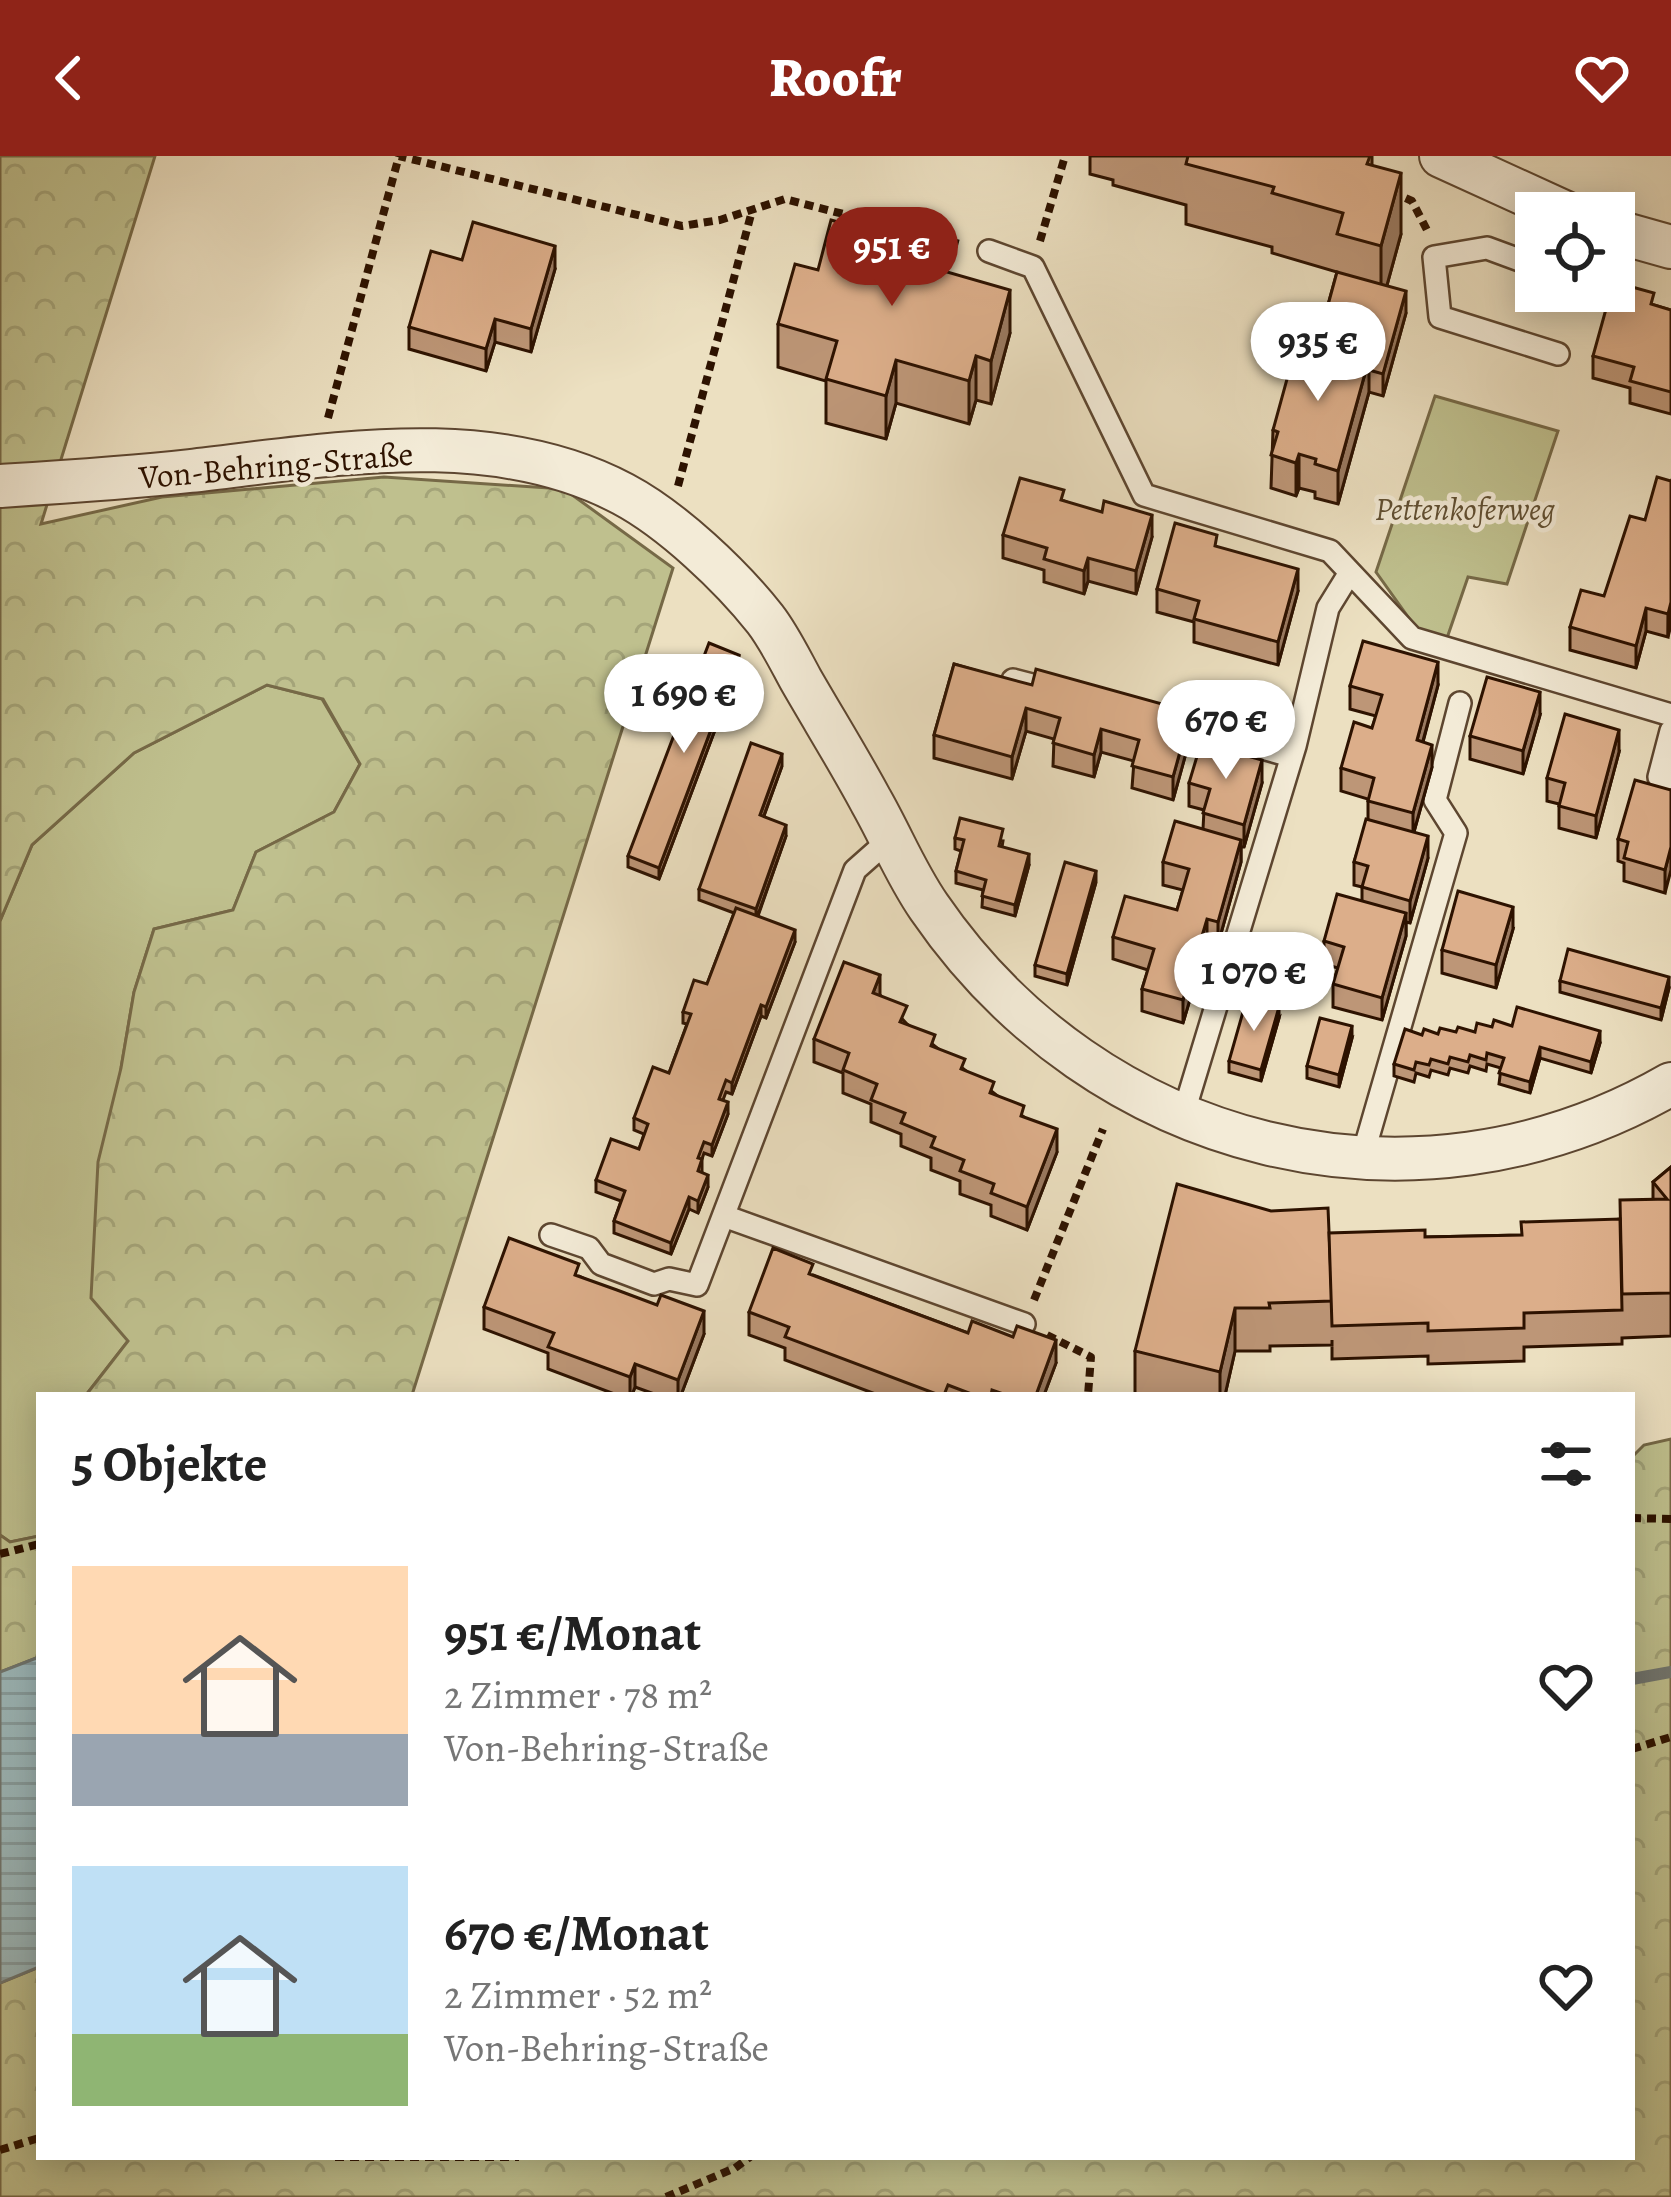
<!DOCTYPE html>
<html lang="de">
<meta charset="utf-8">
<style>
body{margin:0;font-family:Alegreya,serif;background:#f2f2f2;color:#222;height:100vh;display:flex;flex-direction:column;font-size:45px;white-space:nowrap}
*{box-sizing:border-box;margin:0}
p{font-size:39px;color:#767676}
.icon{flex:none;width:66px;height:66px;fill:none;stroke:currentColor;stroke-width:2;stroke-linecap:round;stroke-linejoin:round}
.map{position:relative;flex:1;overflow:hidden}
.side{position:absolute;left:36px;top:1236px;width:1599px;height:768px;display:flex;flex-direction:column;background:#fff;border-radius:0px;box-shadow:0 6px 30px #0003}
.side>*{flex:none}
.controls{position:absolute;left:1515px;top:36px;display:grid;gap:24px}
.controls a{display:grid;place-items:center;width:120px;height:120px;border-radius:0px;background:#fff;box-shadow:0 6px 30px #0003;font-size:60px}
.price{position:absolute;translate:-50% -102px;padding:0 27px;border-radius:42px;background:#fff;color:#222;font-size:39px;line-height:78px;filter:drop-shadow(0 3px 6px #0008)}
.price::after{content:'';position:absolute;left:50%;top:72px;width:36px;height:27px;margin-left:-18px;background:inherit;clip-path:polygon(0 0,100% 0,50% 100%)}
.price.selected{background:#8f2418;color:#fff}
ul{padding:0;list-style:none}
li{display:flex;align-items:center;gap:36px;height:300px;padding:0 36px}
li span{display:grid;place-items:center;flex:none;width:336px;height:240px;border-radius:0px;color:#555}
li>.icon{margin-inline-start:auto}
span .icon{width:144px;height:144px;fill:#fffc;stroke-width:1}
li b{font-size:51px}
h2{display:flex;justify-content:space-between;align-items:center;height:144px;padding:0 36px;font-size:51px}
header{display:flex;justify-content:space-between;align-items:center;height:156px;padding:0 36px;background:#8f2418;color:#fff;font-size:54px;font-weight:800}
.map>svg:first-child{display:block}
.green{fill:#bfc08e;stroke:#766947;stroke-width:3}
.forest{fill:url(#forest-crowns);stroke:#766947;stroke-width:3}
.water{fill:url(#water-rules);stroke:#707771;stroke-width:3}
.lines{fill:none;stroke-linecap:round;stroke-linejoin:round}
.stream{stroke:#707771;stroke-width:12}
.lane-casing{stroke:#5d4630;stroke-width:26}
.street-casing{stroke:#5d4630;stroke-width:46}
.path{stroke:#2d1200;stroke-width:8;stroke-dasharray:9 6;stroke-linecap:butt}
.lane{stroke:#f3ebd7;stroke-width:21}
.street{stroke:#f3ebd7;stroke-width:42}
.wall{fill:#bd9677;stroke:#2d1200;stroke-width:3}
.shaded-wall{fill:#9a7a61;stroke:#2d1200;stroke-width:3}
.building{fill:#dcae8a;stroke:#2d1200;stroke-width:3}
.labels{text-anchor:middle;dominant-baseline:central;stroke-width:9;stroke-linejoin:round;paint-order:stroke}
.street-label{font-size:33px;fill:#2d1200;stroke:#f3ebd7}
.park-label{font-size:33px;font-style:italic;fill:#604f32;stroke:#f3ebd7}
</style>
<header><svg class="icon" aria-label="back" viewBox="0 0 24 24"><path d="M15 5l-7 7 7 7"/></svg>Roofr<svg class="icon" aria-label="heart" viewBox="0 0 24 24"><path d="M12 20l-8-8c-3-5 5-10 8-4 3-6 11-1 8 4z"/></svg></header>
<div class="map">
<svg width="1671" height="2041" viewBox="0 0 1671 2041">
<defs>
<pattern id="forest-crowns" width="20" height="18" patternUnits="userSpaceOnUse" patternTransform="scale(3)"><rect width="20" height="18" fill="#bfc08e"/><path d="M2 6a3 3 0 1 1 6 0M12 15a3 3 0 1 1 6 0" fill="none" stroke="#a4a479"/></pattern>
<pattern id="water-rules" width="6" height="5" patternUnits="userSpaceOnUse" patternTransform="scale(3)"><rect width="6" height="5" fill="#9dbabd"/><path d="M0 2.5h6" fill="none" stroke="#889fa1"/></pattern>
</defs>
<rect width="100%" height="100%" fill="#ece0c1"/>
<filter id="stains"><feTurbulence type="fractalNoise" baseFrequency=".00167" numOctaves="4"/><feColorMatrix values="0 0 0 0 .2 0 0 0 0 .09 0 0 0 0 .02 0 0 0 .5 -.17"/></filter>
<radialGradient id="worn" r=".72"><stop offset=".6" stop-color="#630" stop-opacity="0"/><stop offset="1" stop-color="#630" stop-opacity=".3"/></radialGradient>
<g class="green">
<polygon points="1435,240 1558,275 1507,428 1468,421 1447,482 1416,472 1376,416"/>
<polygon points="267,529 322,543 360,608 334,656 256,696 233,754 154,773 134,836 121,912 128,1185 86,1239 39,1239 39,1380 10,1386 0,1379 0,765 32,689 134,597"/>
</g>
<g class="forest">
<polygon points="0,0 155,0 41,368 162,341 384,321 564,333 673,412 412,1239 86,1239 128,1185 91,1142 98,1006 121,912 134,836 154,773 233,754 256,696 334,656 360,608 323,543 267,529 134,597 32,689 0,765"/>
<polygon points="1671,1283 1671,2041 0,2041 0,1827 39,1811 39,2001 1632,2001 1632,1301 1644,1289"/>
<polygon points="0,1379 10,1386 39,1380 39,1501 0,1516"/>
</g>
<polygon class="water" points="39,1501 39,1811 0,1827 0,1516"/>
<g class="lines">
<polyline class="stream" points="1632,1523 1671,1516"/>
<g class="lane-casing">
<g id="lane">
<polyline points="989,95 1033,111 1144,339 1330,395 1412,482 1671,559"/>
<polyline points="1536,110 1487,92 1434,101 1440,161 1558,198"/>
<polyline points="1013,524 1059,536"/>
<polyline points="1165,565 1291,600"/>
<polyline points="1671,575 1659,621 1671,624"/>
<polyline points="1183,959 1295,590 1328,452 1349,418"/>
<polyline points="1362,1002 1456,677 1435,644 1460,547"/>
<polyline points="724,1060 1024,1168"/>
<polyline points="551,1079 589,1092 601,1108 654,1128 669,1123 697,1129 855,714 890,683"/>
</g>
</g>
<g class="street-casing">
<g id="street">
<polyline points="1441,0 1566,57"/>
<polyline points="1614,75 1671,91"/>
<path d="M0,330C63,326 127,322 190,315C331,299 491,268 623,338C672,364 731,420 765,463C779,481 790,504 801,524C824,564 849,604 871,645C891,680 906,718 929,751C1096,995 1412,1077 1671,928"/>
</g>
</g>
<g class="path">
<polyline points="1392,36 1412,45 1428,76"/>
<polyline points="1040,85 1065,0"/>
<polyline points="328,262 399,0 682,70 720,64 785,43 964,89"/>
<polyline points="678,330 752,55"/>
<polyline points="1034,1144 1103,973"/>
<polyline points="1047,1179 1091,1201 1088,1239"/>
<polyline points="1632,1362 1671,1363"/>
<polyline points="0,1398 39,1388"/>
<polyline points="1632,1593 1671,1581"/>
<polyline points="0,1994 39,1982"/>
<polyline points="335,2001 519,2001"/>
<polyline points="666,2041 735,2012 750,2001"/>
</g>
<use href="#lane" class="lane"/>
<use href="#street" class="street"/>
</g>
<g class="wall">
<polygon points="1090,0 1372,0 1372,9 1401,78 1387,129 1406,157 1383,240 1369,236 1338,348 1315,342 1315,336 1299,332 1296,340 1271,332 1273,274 1317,189 1337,116 1272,97 1272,91 1186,68 1186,49 1113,29 1113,24 1090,18"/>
<polygon points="462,104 555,113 531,196 495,186 486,215 409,193 409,171"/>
<polygon points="818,114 952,118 1010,177 991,248 976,244 969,268 896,247 886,283 826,267 826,225 778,211 778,168"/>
<polygon points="1654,149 1671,154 1671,258 1630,247 1630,232 1593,222 1593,200"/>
<polygon points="1671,325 1668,481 1646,475 1636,512 1570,494 1570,471 1604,440 1645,364"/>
<polygon points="1064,345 1152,381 1136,438 1088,425 1084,438 1044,426 1044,414 1003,402 1003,379"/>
<polygon points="1217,391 1298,435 1278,509 1194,486 1194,466 1157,456 1157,433"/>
<polygon points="954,508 1191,579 1173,644 1132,632 1134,605 1101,596 1094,621 1053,610 1054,583 1026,575 1012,623 934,602 934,579"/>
<polygon points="739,510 659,723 628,711 628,700"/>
<polygon points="1438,529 1423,586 1432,611 1414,676 1428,702 1410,767 1406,766 1406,780 1382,864 1333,851 1333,828 1338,812 1324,808 1324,785 1362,745 1362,731 1354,729 1354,706 1368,663 1368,643 1341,635 1341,612 1372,572 1376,560 1350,553 1350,530"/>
<polygon points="1540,559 1523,618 1470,603 1470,580"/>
<polygon points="1619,596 1596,682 1559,672 1559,648 1547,645 1547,622"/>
<polygon points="782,610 764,660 786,680 758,760 795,786 766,862 761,860 732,938 726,936 723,944 728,958 712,1000 704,997 702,1003 702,1017 708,1031 698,1057 689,1053 671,1098 614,1077 614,1065 621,1045 596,1036 596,1024 639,993 644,978 634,974 634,962 669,917 687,868 683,867 683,856 707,828 734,757 699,744 699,733"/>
<polygon points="1189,627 1262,627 1244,691 1241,691 1241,706 1218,788 1207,786 1183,867 1142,855 1142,833 1148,814 1113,803 1113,781 1177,754 1183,734 1163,729 1163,706 1203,673 1204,654 1189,650"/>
<polygon points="1671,634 1665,737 1624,725 1624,707 1618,705 1618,683"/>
<polygon points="955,682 1003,685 1002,691 1029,709 1015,760 982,751 983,734 956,727 956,715 961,695 955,693"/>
<polygon points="1096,726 1067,829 1035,820 1035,809"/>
<polygon points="1513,773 1496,832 1442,817 1442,794"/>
<polygon points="1560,825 1669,832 1661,864 1560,836"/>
<polygon points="880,839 907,868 1024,961 1057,996 1027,1074 991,1060 991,1049 960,1038 960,1025 931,1014 931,1002 901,990 901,978 871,966 871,948 843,937 843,917 814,906 814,883"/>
<polygon points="1279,862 1261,925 1229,916 1229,905"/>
<polygon points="1512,870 1600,887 1591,917 1540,902 1530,937 1499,928 1501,912 1487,908 1486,915 1470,910 1468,917 1450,912 1448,919 1431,914 1429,921 1416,917 1414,926 1394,920 1394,908 1422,879 1475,876"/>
<polygon points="1352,882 1339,931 1307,922 1307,910"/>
<polygon points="1671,1011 1671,1180 1622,1182 1622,1188 1524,1191 1524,1205 1428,1208 1428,1200 1332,1203 1332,1184 1332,1189 1270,1190 1270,1195 1235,1195 1225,1239 1135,1239 1135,1195 1329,1093 1425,1081 1521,1079 1620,1063 1653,1043 1653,1026"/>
<polygon points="813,1119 968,1177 1056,1207 1044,1239 878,1239 785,1204 785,1192 749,1179 749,1156"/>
<polygon points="579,1120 704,1178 681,1239 657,1239 635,1231 632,1239 617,1239 548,1213 548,1197 484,1173 484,1151"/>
</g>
<g class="shaded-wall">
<polygon points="1401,17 1401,78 1381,151 1381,90"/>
<polygon points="555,90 555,113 531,196 531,173"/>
<polygon points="1010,134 1010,177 991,248 991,205"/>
<polygon points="1406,135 1406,157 1383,240 1383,218"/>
<polygon points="495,163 495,186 486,215 486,193"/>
<polygon points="976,200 976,244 969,268 969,225"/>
<polygon points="1369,203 1369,236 1338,348 1338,315"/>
<polygon points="896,204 896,247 886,283 886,240"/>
<polygon points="1299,298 1299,332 1296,340 1296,307"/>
<polygon points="1152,359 1152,381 1136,438 1136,415"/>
<polygon points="1088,402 1088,425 1084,438 1084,415"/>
<polygon points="1298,413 1298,435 1278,509 1278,486"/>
<polygon points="1671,446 1671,469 1668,481 1668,458"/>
<polygon points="1646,452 1646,475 1636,512 1636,490"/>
<polygon points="739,499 739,510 659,723 659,712"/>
<polygon points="1438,506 1438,529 1417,607 1417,584"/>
<polygon points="1540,536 1540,559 1523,618 1523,595"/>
<polygon points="1026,552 1026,575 1012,623 1012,601"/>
<polygon points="1191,556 1191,579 1173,644 1173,621"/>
<polygon points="1101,573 1101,596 1094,621 1094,599"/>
<polygon points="1619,574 1619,596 1596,682 1596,660"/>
<polygon points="1432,589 1432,611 1413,679 1413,657"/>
<polygon points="782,598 782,610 760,670 760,659"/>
<polygon points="1262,604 1262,627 1244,691 1244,669"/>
<polygon points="786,669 786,680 756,764 756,753"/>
<polygon points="1428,680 1428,702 1410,767 1410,745"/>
<polygon points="1241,684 1241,706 1218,788 1218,766"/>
<polygon points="1671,691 1671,714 1665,737 1665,714"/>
<polygon points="1029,698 1029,709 1015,760 1015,749"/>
<polygon points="1096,715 1096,726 1067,829 1067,818"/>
<polygon points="1513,751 1513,773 1496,832 1496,809"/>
<polygon points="1406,757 1406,780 1382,864 1382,842"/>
<polygon points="1207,763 1207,786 1183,867 1183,844"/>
<polygon points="795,774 795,786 766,862 766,851"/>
<polygon points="880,819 880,842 873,837"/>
<polygon points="1669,821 1669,832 1661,864 1661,852"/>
<polygon points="761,849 761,860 732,938 732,927"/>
<polygon points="1279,851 1279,862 1261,925 1261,914"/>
<polygon points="1352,870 1352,882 1339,931 1339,919"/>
<polygon points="1600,875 1600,887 1591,917 1591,906"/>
<polygon points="1540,891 1540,902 1530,937 1530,926"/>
<polygon points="728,946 728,958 712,1000 712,989"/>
<polygon points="1057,973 1057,996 1027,1074 1027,1051"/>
<polygon points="708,1019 708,1031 698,1057 698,1045"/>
<polygon points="689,1041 689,1053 671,1098 671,1087"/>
<polygon points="1235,1152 1235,1195 1225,1239 1220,1239 1220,1216"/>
<polygon points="704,1155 704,1178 681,1239 678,1239 678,1224"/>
<polygon points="1056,1184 1056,1207 1044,1239 1036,1239"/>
<polygon points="635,1208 635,1231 632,1239 630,1239 630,1221"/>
</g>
<g class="building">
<polygon points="1188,0 1370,0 1367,8 1401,17 1381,90 1337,78 1343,57 1272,37 1274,31 1186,8"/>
<polygon points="831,64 952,98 947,116 1010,134 991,205 976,200 969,225 896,204 886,240 826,223 837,185 778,168 795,108 818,114"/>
<polygon points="473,66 555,90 531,173 495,163 486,193 409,171 431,95 462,104"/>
<polygon points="1337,116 1406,135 1383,218 1369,214 1369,203 1317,189"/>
<polygon points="1614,126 1654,137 1651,148 1671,154 1671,236 1630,225 1634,211 1593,200 1611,135 1614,135"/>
<polygon points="1298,183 1369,203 1338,315 1315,308 1316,303 1299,298 1296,307 1271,299 1278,276 1273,274"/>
<polygon points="1657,321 1671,325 1671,446 1668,458 1646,452 1636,490 1570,471 1581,434 1604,440 1630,360 1645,364"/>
<polygon points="1020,322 1064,334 1061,344 1102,356 1104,345 1152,359 1136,415 1088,402 1084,415 1044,403 1047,392 1003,379"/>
<polygon points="1175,367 1217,379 1215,390 1298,413 1278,486 1194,463 1199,445 1157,433"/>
<polygon points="1363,485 1438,506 1417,584 1432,589 1413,657 1368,645 1374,622 1341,612 1354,566 1372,572 1382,539 1350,530"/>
<polygon points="709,487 739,499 659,712 628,700"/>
<polygon points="954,508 1032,529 1036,513 1191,556 1173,621 1132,610 1139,584 1101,573 1094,599 1053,587 1060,562 1026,552 1012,601 934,579"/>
<polygon points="1487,521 1540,536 1523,595 1470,580"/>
<polygon points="1565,558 1619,574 1596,660 1559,650 1565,627 1547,622"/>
<polygon points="751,587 782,598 760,659 786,669 756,753 699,733"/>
<polygon points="1201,587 1262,604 1244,669 1203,657 1210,633 1189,627"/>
<polygon points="1635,624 1671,634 1671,691 1665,714 1624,702 1628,686 1618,683"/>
<polygon points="960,662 1003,673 999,690 1029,698 1015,749 982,740 986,724 956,715 964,684 955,682"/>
<polygon points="1366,663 1428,680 1410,745 1362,731 1368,710 1354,706"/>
<polygon points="1175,665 1241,684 1218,766 1207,763 1183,844 1142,833 1154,793 1113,781 1125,740 1177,754 1189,713 1163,706"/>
<polygon points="1065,706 1096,715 1067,818 1035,809"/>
<polygon points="1458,735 1513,751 1496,809 1442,794"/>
<polygon points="1337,738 1406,757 1382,842 1333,828 1344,791 1324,785"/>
<polygon points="736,752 795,774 766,851 761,849 732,927 726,924 719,943 728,946 712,989 704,986 698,1002 702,1003 698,1015 708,1019 698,1045 689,1041 671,1087 614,1065 625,1035 596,1024 611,983 639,993 648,968 634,962 653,911 669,917 691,858 683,856 694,824 707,828"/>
<polygon points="1568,793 1669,821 1661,852 1560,825"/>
<polygon points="844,806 880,819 873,837 907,850 900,866 935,879 931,890 965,903 961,913 994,926 990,937 1024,950 1021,960 1057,973 1027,1051 991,1037 994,1028 960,1015 964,1004 931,991 935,981 901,967 905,957 871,944 877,928 843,914 849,897 814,883"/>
<polygon points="1247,842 1279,851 1261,914 1229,905"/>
<polygon points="1517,851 1600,875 1591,906 1540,891 1530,926 1499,917 1504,902 1487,897 1486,904 1470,899 1468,906 1450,901 1448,908 1431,903 1429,909 1416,906 1414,914 1394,908 1405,873 1422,879 1424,873 1438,878 1440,872 1456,876 1458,871 1475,876 1477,867 1492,871 1494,864 1512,870"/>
<polygon points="1320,862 1352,870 1339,919 1307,910"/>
<polygon points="1671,1011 1671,1137 1622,1138 1620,1044 1667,1043 1653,1026"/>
<polygon points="1177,1028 1271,1055 1328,1052 1332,1145 1269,1147 1270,1152 1235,1152 1220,1216 1135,1195"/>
<polygon points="1620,1063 1622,1154 1524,1157 1524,1172 1428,1175 1428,1167 1332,1170 1329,1077 1425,1074 1425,1081 1522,1079 1521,1066"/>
<polygon points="509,1082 579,1108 575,1119 617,1134 657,1149 661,1139 704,1155 678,1224 635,1208 630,1221 548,1191 554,1177 484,1151"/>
<polygon points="773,1092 813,1108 809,1118 968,1177 972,1165 1013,1181 1017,1170 1056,1184 1036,1239 1006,1239 992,1234 991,1239 974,1239 948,1229 944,1239 939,1239 785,1181 789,1171 749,1156"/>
</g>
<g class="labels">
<g class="street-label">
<text transform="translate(276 309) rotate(-5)">Von-Behring-Straße</text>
</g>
<g class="park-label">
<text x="1465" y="352">Pettenkoferweg</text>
</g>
</g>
<rect width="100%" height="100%" filter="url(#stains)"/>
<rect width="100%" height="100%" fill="url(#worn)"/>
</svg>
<div class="controls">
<a><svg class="icon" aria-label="locate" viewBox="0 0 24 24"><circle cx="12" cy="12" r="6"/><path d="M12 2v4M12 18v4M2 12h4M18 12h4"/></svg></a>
</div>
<b class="price selected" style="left:892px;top:153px">951 €</b>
<b class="price" style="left:1318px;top:248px">935 €</b>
<b class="price" style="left:684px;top:600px">1 690 €</b>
<b class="price" style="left:1226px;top:626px">670 €</b>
<b class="price" style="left:1254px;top:878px">1 070 €</b>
<section class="side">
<h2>5 Objekte<svg class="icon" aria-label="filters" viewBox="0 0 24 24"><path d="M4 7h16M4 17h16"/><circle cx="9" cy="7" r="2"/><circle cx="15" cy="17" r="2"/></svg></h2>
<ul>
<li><span style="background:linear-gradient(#ffd9b3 70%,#9aa5b1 0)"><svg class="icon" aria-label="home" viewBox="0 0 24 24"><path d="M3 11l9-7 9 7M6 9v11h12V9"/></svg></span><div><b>951 €/Monat</b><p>2 Zimmer · 78 m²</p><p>Von-Behring-Straße</p></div><svg class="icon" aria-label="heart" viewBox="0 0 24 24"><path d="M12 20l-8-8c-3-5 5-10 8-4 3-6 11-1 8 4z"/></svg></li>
<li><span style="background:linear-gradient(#bfe0f5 70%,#8fb573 0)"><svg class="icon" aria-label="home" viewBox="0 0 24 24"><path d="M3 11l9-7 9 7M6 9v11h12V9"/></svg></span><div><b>670 €/Monat</b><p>2 Zimmer · 52 m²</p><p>Von-Behring-Straße</p></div><svg class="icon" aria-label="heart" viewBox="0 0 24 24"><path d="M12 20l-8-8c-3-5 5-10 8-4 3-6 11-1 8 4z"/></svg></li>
</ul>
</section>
</div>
